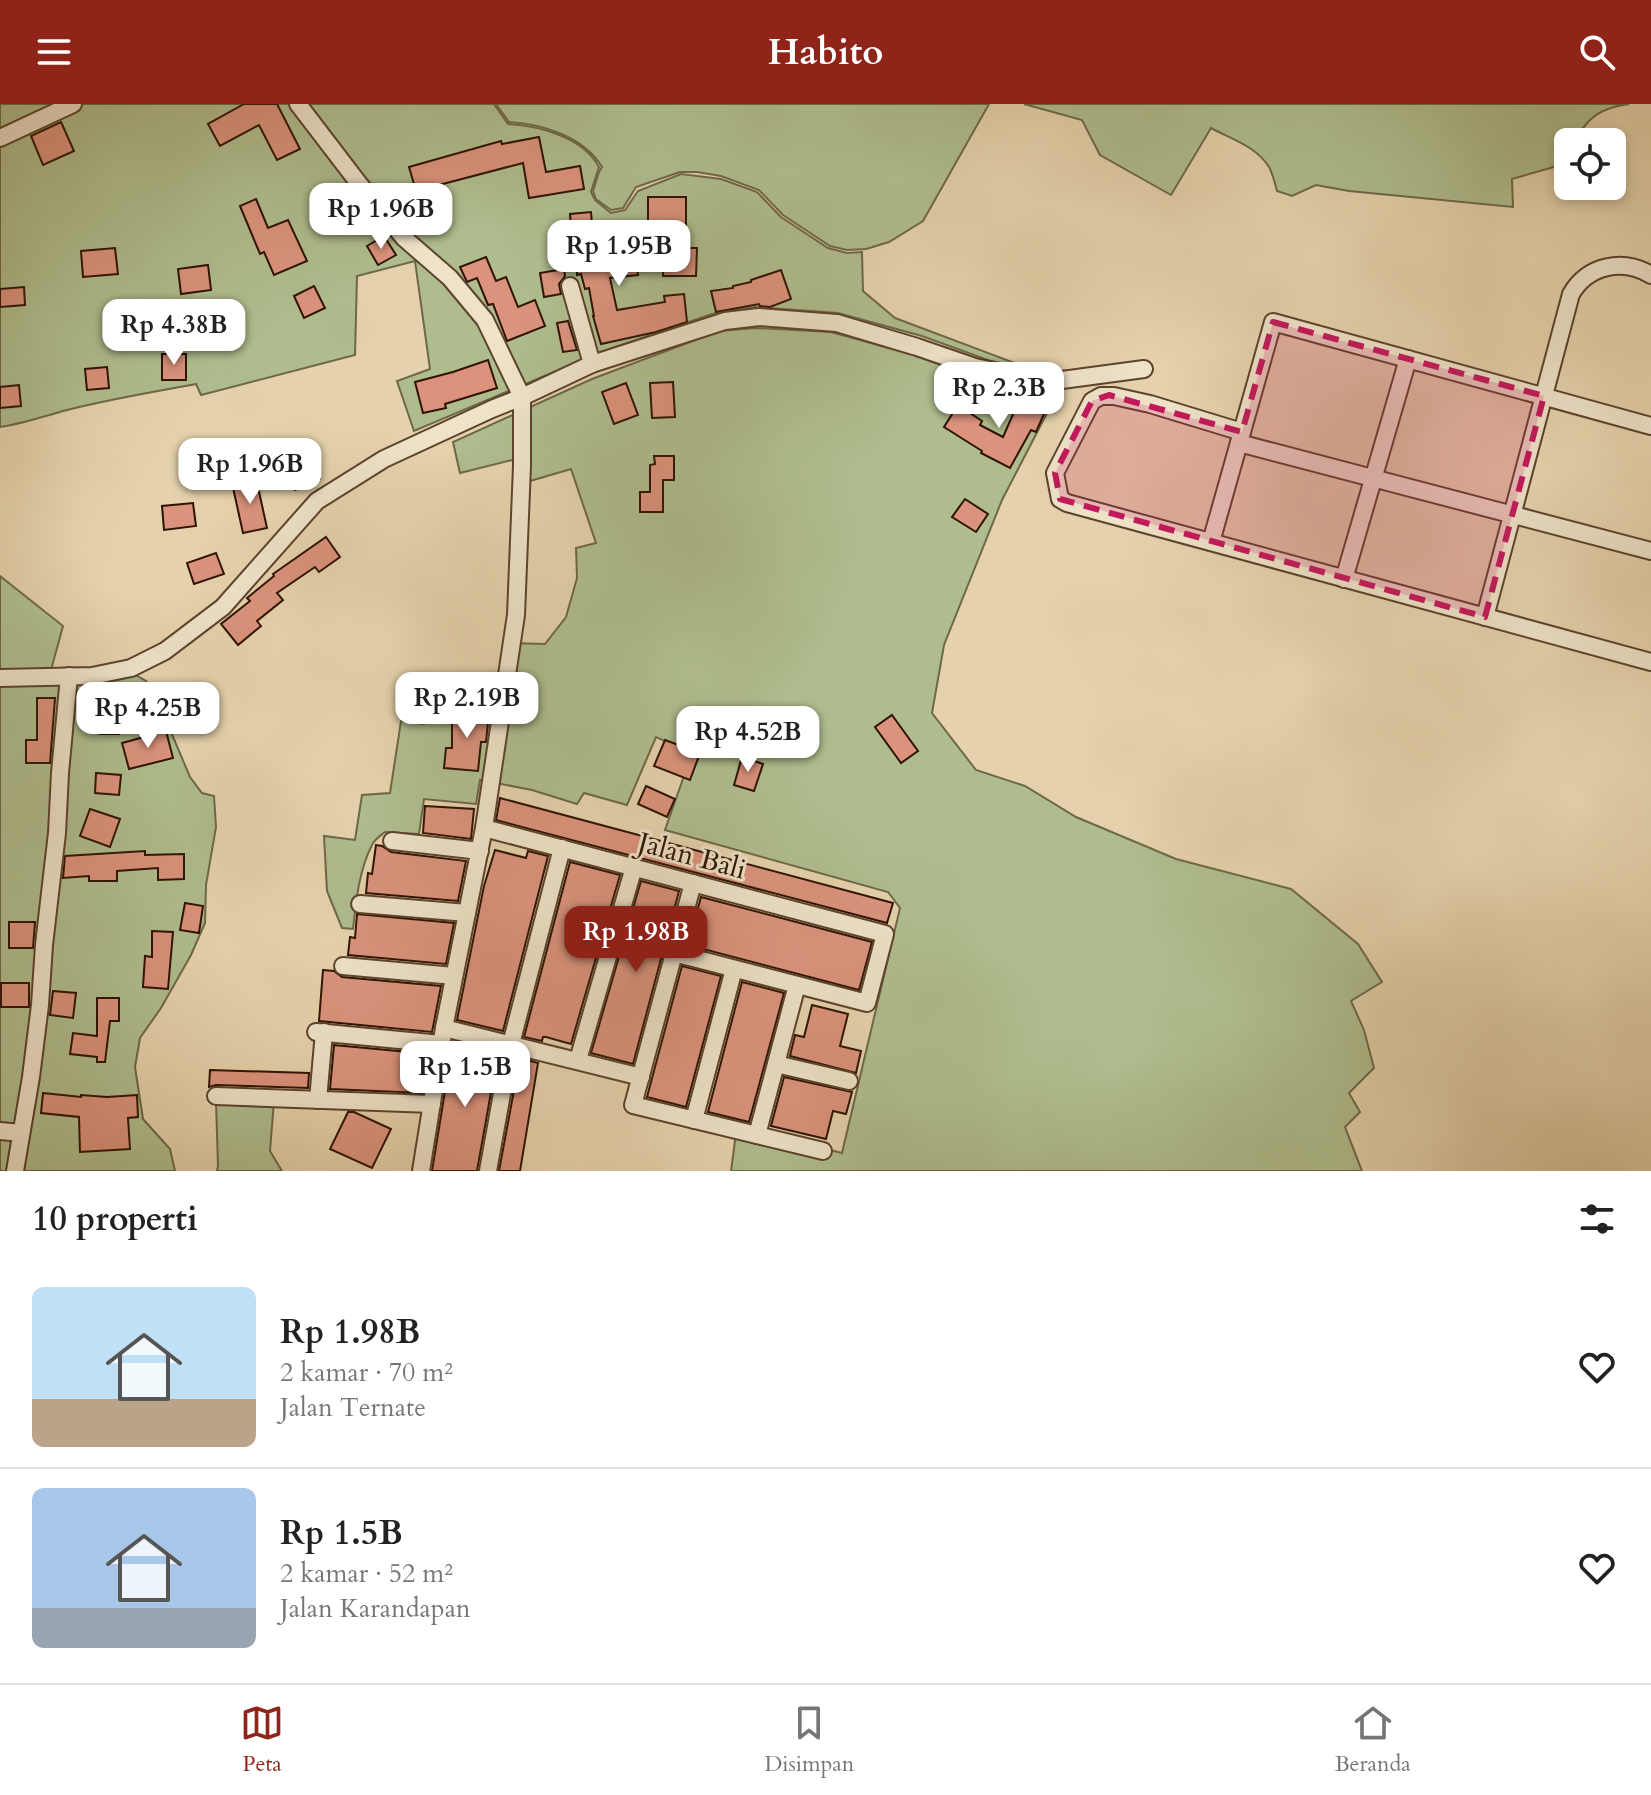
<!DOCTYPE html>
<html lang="id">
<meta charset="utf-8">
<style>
body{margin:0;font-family:Cardo,serif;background:#f6f6f6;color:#222;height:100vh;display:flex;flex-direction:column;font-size:30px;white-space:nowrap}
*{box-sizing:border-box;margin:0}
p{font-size:26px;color:#767676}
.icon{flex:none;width:44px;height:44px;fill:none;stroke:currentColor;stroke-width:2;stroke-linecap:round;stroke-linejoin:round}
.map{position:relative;height:1067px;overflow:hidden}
.drawer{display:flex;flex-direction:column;background:#fff;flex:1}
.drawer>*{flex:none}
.controls{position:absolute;left:1554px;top:24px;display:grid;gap:16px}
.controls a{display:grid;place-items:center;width:72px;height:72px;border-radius:12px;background:#fff;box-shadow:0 4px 12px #0003;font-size:40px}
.price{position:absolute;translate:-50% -68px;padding:0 18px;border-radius:16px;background:#fff;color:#222;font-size:26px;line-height:52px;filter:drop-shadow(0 2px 4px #0008)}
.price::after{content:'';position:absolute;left:50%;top:48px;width:24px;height:18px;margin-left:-12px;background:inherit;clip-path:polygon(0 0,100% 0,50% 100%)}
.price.current{background:#8f2418;color:#fff}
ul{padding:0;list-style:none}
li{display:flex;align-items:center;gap:24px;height:200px;padding:0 32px}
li+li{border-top:2px solid #e0e0e0}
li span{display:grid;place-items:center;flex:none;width:224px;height:160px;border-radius:12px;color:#555}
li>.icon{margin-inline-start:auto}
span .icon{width:96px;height:96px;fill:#fffc;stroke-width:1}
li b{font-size:34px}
h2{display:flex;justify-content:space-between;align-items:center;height:96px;padding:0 32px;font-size:34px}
header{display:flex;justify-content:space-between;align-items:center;height:104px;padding:0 32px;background:#8f2418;color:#fff;font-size:36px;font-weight:800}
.dock{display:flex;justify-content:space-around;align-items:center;height:112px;border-top:2px solid #e0e0e0;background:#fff;font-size:22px;color:#767676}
.dock a{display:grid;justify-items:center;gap:4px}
.dock .current{color:#8f2418}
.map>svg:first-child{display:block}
.green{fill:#afbd8e;stroke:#6e6848;stroke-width:2}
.building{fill:#db937d;stroke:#2e1301;stroke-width:2}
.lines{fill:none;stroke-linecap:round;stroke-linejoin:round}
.minor-casing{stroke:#5c432c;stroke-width:20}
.minor{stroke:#eee2c9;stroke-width:16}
.marked{fill:#c2185b;fill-opacity:0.2;stroke:#c2185b;stroke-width:6;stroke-dasharray:16 10;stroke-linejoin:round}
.labels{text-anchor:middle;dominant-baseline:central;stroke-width:6;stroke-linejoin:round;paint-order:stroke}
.street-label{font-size:28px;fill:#2e1301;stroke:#eee2c9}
</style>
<header><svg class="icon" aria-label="menu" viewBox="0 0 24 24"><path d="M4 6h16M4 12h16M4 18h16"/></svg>Habito<svg class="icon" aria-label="search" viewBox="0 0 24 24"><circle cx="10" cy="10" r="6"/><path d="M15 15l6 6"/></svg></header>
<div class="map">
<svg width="1651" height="1067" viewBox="0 0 1651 1067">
<rect width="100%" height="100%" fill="#e5d2ac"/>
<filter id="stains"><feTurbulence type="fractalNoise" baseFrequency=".0025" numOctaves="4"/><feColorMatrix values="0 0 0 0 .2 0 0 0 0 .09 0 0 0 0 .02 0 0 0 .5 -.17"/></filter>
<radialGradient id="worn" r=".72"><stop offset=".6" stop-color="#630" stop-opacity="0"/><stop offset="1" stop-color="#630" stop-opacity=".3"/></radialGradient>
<g class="green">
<path d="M0,0H494L508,20C540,22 583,33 599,63L591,88L595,96L611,109L625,106L638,87L681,70L721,75L757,88L781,113L828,144L847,149L862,148L863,187L895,214L1020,261L1018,267L922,232L838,209L755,203L712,210L601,248L414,327L397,277L430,265L415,157L357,172L355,251L201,291L196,280C153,288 110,295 67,306C44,312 23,320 0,323Z"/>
<path d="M496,0H989L923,117L889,138L866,145L847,146L830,142L783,111L759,86L721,72L697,68H680L636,83L623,104L611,106L596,95L593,87L599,68L602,63C584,33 543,20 509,18Z"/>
<path d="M1024,0H1629C1600,4 1588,13 1574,38H1568V59L1512,75L1513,103L1349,87L1316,81L1292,92L1277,87C1275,80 1273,70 1269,63C1256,42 1231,35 1211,24L1171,91L1100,51L1082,16Z"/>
<path d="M756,224L831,228L917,252L974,273L1059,286L1002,396L944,541L932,609L976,666L1025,682L1076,713L1176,755L1291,785L1358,840L1382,878L1351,897L1364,926L1374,964L1349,989L1360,1008L1345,1023L1362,1067H731L737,1022L842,1049L900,804L888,788L665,726L692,649L656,633L627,701L584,689L577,700L532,686L480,676L476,700L424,695L419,730L385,728C380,732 374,736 372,741C359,766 356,797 353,825L342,824L327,787L324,732L355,736L362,691L390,689L401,617L424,620L447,593L499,592L507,539L545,540L566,513L577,474L576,444L596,439L571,365L530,377L512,356L460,369L453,338L592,275L719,227Z"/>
<polygon points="0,472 63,522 48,577 93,580 134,570 146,577 160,602 190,673 202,689 214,692 216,723 206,781 205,819 191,851 161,904 140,934 135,963 143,1015 170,1045 175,1067 0,1067"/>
<polygon points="274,997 270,1047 282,1067 217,1067 218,1062 216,998"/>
</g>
<g class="building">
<polygon points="244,0 277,0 300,45 277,56 259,21 220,42 208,20"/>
<polygon points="61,18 74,47 43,61 31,32"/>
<polygon points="539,33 546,68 580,62 584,85 529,94 523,59 416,87 409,63 501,37 502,40"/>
<polygon points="648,93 686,93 686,144 697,144 696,172 663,172 665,124 648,124"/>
<polygon points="256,95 268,124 288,116 307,157 274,171 264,148 260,150 240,102"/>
<polygon points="591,108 595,157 620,154 619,127 636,126 637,145 635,145 638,171 610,174 617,206 665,198 664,192 684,190 687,218 656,228 601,240 593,212 594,212 589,184 585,185 581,170 577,171 576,134 572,135 570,110"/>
<polygon points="384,132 396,151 378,161 367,142"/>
<polygon points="115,144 118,170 83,173 81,147"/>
<polygon points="486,153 496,177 506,173 518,203 535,196 545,222 507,237 493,200 488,201 477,174 467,178 460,163"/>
<polygon points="208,161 211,186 181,190 178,165"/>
<polygon points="564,165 565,172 559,180 561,190 544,193 540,169"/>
<polygon points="781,166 791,195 770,203 760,202 759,200 716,208 711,187 733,184 733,182 751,178 751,176"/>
<polygon points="314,182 325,204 304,214 294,192"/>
<polygon points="24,183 25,201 0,203 0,185"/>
<polygon points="568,217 577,246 563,248 557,219"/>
<rect x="162" y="250" width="24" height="26"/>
<polygon points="488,256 497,284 445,300 446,304 423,309 415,278 453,268"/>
<polygon points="107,263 109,284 87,286 85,265"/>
<polygon points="673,278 675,313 652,314 650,279"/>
<polygon points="626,279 638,311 614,320 602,288"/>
<polygon points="19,281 21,302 0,304 0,283"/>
<polygon points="1022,290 1048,301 1036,328 1031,326 1010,364 981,349 982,347 944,323 958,301 982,317 980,321 1003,333"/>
<polygon points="305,343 320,375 295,386 281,354"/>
<polygon points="654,352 674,352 674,376 663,376 663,408 640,408 640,388 650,388 650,361 655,360"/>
<polygon points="256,374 267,424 243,429 232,379"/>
<polygon points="965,395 988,410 976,428 952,413"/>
<polygon points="193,399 196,422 164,426 162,402"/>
<polygon points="326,433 340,453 319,468 315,463 277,489 283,496 257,517 261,522 238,541 221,520 250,497 247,494 274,472 273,470"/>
<polygon points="216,449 224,470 194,480 187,459"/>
<polygon points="101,593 121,593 119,630 100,630"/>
<polygon points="37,594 55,594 50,659 26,659 26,636 37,636"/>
<polygon points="452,608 489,608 486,638 481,638 478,667 444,664 446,644 452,644"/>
<polygon points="892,611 918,647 901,659 875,623"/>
<polygon points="166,627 173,654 129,665 122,639"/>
<polygon points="665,636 700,649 690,676 654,662"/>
<polygon points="742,653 763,660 754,687 734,681"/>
<polygon points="96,669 121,671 119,691 95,689"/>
<polygon points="646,682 675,695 667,713 638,700"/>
<polygon points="500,694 893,799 887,819 496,716"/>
<polygon points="425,702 474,705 471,735 423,729"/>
<polygon points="90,705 120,715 110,743 80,732"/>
<polygon points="376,741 382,742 391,748 466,757 458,797 366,789 368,769 372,770"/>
<polygon points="495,746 526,754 528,747 548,752 503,927 457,916 484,782"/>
<polygon points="145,747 145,751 184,750 184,775 158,776 158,764 117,767 117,777 89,777 89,772 63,774 65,752"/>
<polygon points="570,758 620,771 571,940 546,933 543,933 542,937 524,933"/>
<polygon points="641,777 679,787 633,960 591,949"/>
<polygon points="701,793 872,838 859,886 688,841"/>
<polygon points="185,799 203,802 199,829 180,826"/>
<polygon points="357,810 454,819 446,860 348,851 350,833 355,834"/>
<polygon points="9,818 35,818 33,844 9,844"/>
<polygon points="152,827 173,828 168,885 143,883 145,852 152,853"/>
<polygon points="682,862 721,872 686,1003 647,993"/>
<polygon points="323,866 334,867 342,873 441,882 432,928 319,917"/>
<polygon points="742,878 784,889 749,1018 708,1008"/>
<rect x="1" y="879" width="28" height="24"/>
<polygon points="53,887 76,889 73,914 50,911"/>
<polygon points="97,894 119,894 119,917 110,917 105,958 97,958 97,953 70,950 73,929 97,932"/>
<polygon points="812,901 848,910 840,942 861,947 856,969 790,952 795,931 804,933"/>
<polygon points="453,938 498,949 477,1067 432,1067"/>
<polygon points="334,941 429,950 422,989 330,985"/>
<polygon points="520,954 538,959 520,1067 499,1067"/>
<polygon points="210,966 309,969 308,984 216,981 209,983"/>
<polygon points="784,973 852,988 846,1010 833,1007 826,1035 771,1022"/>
<polygon points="43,989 81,993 81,991 107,993 137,991 138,1013 128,1014 130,1045 80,1048 79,1013 41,1009"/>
<polygon points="348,1008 354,1008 391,1025 372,1064 330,1045"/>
</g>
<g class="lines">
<g class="minor-casing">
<g id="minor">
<polyline points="0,34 73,0"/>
<polyline points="570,182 592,260"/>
<polyline points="1242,328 1150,300 1114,292 1101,292 1092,297 1055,369 1060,395 1067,399 1651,558"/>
<polyline points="1239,339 1651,447"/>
<polyline points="1211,438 1273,218 1651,322"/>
<polyline points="1344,475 1408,255"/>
<path d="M1485,513L1571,190C1588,161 1623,154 1651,171"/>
<polyline points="0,574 92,572 131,564 165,547 223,503 317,397 384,355 492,305 522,293 485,216 450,174 404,134 360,81 298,0"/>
<polyline points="484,724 885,830 867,899 674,849"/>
<polyline points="392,737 480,747"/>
<polyline points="693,779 633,1001 823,1047"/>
<polyline points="360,800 467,809"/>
<polyline points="343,862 454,872"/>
<polyline points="444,924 641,973"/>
<polyline points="316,928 441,940"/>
<polyline points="578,956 634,763"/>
<polyline points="776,960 849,977"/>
<polyline points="216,992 432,1000"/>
<polyline points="318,996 324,928"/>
<polyline points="694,1016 734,865"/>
<polyline points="0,1027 21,1029"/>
<polyline points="757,1031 797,881"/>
<polyline points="15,1067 31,973 40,901 44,841 57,729 60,669 69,572"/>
<polyline points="421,1067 444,924 484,724 516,511 522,362 522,293 592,260 725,217 759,213 837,219 917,243 975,263 1019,272 1062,276 1144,265"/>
<polyline points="488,1067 511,940 562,744"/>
</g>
</g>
<use href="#minor" class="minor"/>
</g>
<path class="marked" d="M1273,218L1544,292L1485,513L1060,395L1055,369L1092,297L1109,291L1242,328Z"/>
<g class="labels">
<g class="street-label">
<text transform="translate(692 752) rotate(15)">Jalan Bali</text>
</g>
</g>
<rect width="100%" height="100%" filter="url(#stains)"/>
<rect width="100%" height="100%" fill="url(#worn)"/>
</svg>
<div class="controls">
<a><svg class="icon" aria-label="locate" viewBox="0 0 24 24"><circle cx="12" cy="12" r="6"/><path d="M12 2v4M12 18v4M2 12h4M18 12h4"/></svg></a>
</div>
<b class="price" style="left:381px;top:147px">Rp 1.96B</b>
<b class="price" style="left:619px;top:184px">Rp 1.95B</b>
<b class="price" style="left:174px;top:263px">Rp 4.38B</b>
<b class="price" style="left:999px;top:326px">Rp 2.3B</b>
<b class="price" style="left:250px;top:402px">Rp 1.96B</b>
<b class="price" style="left:467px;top:636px">Rp 2.19B</b>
<b class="price" style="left:148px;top:646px">Rp 4.25B</b>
<b class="price" style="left:748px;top:670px">Rp 4.52B</b>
<b class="price current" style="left:636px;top:870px">Rp 1.98B</b>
<b class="price" style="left:465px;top:1005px">Rp 1.5B</b>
</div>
<section class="drawer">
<h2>10 properti<svg class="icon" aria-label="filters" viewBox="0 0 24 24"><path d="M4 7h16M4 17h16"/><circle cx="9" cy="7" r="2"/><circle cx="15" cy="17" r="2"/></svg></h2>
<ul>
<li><span style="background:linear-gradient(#bfe0f5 70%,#b9a48a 0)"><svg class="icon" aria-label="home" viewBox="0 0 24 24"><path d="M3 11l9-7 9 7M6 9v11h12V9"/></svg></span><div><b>Rp 1.98B</b><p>2 kamar · 70 m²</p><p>Jalan Ternate</p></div><svg class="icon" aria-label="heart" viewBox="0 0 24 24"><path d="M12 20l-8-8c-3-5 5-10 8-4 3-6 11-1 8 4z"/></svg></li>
<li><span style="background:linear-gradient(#a9c7e8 75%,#9aa5b1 0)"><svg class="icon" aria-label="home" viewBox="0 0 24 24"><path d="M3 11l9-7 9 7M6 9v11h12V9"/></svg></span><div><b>Rp 1.5B</b><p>2 kamar · 52 m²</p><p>Jalan Karandapan</p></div><svg class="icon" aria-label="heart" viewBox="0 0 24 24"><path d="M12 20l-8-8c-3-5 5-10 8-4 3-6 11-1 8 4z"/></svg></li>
</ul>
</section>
<nav class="dock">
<a class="current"><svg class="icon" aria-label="map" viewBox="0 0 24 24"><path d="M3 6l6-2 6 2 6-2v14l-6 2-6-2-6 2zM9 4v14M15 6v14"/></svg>Peta</a>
<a><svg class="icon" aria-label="saved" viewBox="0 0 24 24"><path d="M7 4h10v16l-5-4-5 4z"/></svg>Disimpan</a>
<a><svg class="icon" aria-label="home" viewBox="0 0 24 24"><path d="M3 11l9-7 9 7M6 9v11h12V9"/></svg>Beranda</a>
</nav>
